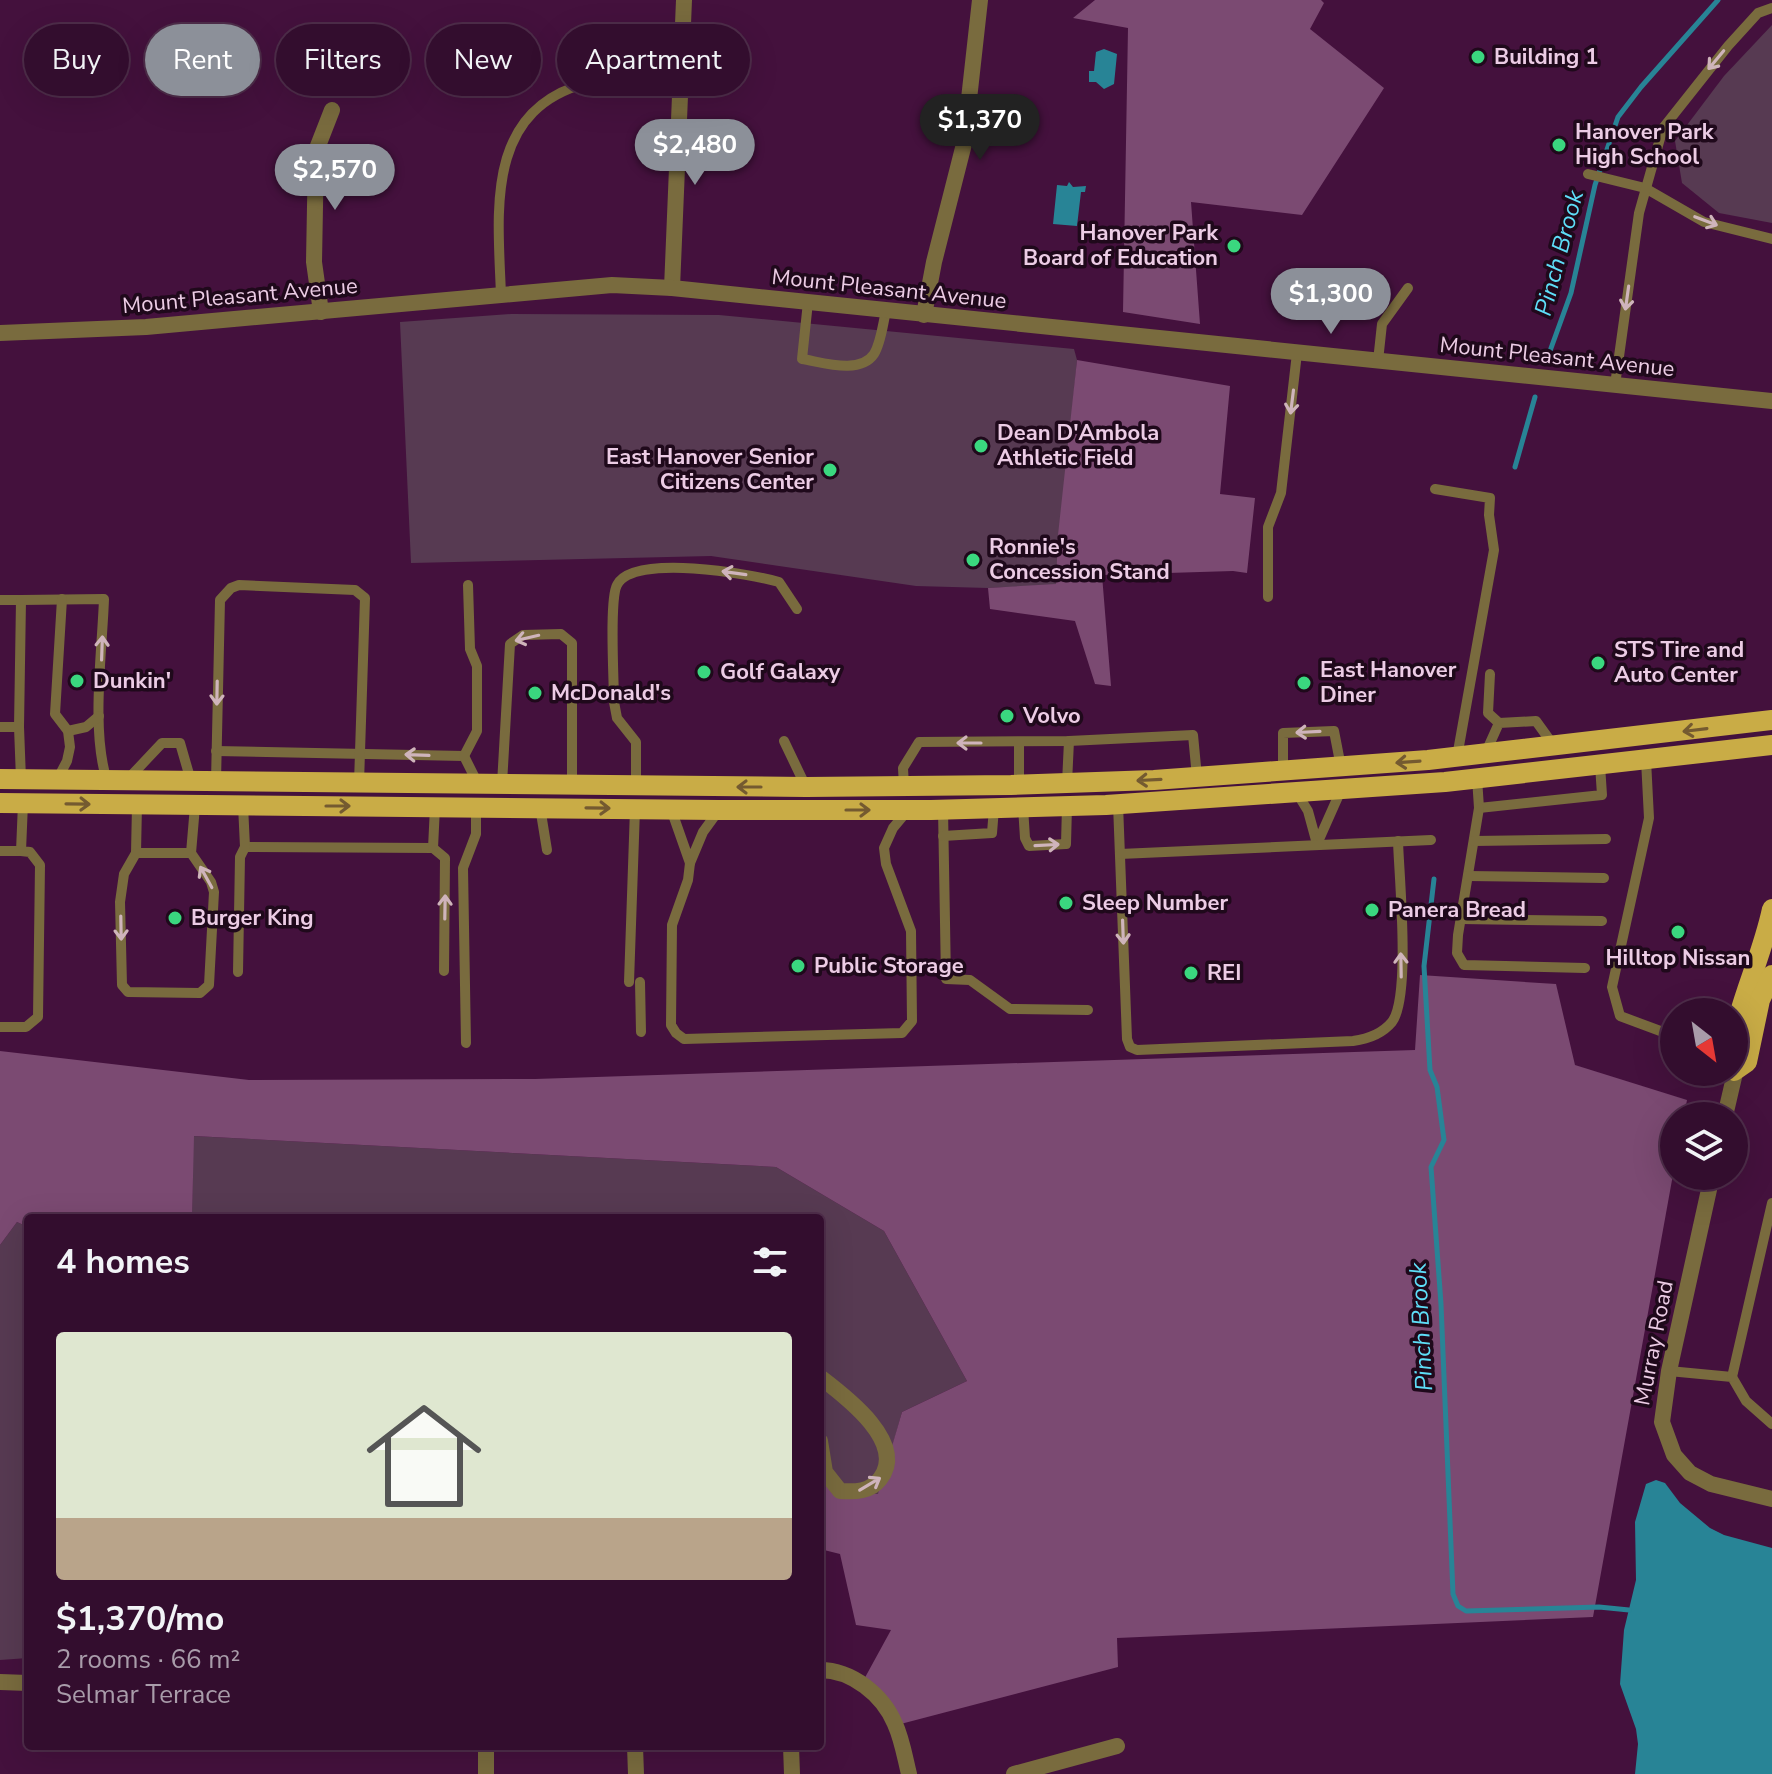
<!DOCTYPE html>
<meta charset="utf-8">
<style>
body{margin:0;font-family:"Nunito Sans",sans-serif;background:#3b1636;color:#f1f3f6;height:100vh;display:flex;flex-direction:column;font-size:30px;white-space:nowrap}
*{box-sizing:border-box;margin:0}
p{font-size:26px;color:#a99caa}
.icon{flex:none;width:44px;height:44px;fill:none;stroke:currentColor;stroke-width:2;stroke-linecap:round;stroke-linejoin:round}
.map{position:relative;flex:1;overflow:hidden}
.panel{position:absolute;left:24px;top:1214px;width:800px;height:536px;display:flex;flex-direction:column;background:#330d2e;border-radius:8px;box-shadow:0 8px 32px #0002,0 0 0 2px #4e2d4a}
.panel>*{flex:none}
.hud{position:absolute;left:24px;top:24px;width:800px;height:72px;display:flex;gap:16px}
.needle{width:52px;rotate:149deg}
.buttons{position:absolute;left:1660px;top:998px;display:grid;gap:16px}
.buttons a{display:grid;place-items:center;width:88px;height:88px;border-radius:50%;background:#330d2e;box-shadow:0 8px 32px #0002,0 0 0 2px #4e2d4a;font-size:40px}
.price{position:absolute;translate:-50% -68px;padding:0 18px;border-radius:28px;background:#8c9099;color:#fff;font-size:26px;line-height:52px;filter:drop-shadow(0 2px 4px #0008)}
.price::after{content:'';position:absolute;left:50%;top:48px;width:24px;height:18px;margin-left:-12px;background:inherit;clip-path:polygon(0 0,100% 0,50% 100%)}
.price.selected{background:#222;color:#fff}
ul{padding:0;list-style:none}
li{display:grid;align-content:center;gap:16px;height:424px;padding:0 32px}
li+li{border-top:2px solid #4e2d4a}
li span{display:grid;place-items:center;height:248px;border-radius:8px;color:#555}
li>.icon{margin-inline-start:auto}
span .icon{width:144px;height:144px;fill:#fffc;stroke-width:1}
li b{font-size:34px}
h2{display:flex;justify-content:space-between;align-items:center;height:96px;padding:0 32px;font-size:34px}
.pill{padding:0 28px;border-radius:36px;background:#330d2e;box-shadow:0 8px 32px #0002,0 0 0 2px #4e2d4a;font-size:28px;line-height:72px}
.pill.selected{background:#8c9099;color:#fff}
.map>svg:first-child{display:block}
.green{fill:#573a52}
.forest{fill:#7b4a72}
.water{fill:#288496}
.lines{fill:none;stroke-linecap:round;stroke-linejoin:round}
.stream{stroke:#288496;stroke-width:5}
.service{stroke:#796b3e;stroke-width:10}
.minor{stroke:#796b3e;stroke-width:16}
.tertiary{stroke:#796b3e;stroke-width:16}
.primary{stroke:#c9ac46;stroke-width:20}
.oneway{stroke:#cfb4bb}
.oneway2{stroke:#745a30}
.poi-dot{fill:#3ad77f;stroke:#1f091b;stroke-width:3}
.labels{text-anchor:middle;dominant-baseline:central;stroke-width:7;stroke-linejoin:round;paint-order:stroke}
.poi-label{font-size:22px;font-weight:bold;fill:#eccce5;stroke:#1f091b;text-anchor:start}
.street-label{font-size:22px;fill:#eccce5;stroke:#1f091b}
.water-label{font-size:24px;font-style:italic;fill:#5edef8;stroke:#1f091b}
</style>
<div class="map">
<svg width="1772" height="1774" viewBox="0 0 1772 1774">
<rect width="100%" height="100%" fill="#44113d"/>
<g class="green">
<polygon points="1772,25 1772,223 1719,213 1682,183 1675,141 1724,76"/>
<polygon points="511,314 719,315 1074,349 1077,360 1056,585 988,588 916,586 711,556 411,563 400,322"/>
<polygon points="193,1136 776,1167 884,1231 967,1381 902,1412 879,1494 836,1492 820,1464 820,1218 192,1218"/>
<polygon points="17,1222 28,1227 28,1658 0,1660 0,1245"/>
</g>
<g class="forest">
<polygon points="1095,0 1321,0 1324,3 1310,29 1384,88 1302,215 1191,202 1200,324 1123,312 1128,28 1073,18"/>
<polygon points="1077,360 1230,386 1220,494 1255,498 1247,573 1233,571 1102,575 1111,686 1095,684 1075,621 990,609 988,588 1056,584 1058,535"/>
<polygon points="1420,975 1556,984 1575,1065 1687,1100 1684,1116 1674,1116 1674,1169 1593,1617 1117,1638 1118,1667 893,1726 862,1683 891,1630 856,1625 840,1554 820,1549 820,1464 837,1492 878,1494 902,1412 967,1381 884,1231 776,1167 194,1136 192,1218 28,1218 28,1227 17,1222 0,1245 0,1051 249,1080 535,1079 1415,1050"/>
</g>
<g class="water">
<polygon points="1104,49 1117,54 1114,84 1104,89 1096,82 1089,82 1089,71 1094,71 1096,52"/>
<polygon points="1069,182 1073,187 1086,186 1085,192 1081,192 1077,226 1053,224 1057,185 1067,186"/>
<polygon points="1656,1480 1665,1483 1680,1503 1710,1528 1724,1535 1772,1548 1772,1774 1635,1774 1638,1744 1636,1729 1620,1684 1624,1630 1636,1580 1635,1522 1646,1484"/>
</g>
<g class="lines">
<g class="stream">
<polyline points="1546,362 1571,293 1595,185 1618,117 1641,87 1718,0"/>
<polyline points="1515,467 1535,397"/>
<polyline points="1434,879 1424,966 1430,1070 1437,1087 1444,1140 1431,1167 1441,1304 1453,1594 1458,1606 1466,1611 1599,1607 1629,1610"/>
</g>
<g class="service">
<polyline points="1588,174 1645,188 1704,222 1772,239"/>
<path d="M501,295C498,212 484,110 587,83C606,79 657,84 680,85"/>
<path d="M808,302L802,359C822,362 860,375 874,354C881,343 883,323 886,311"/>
<polyline points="1378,361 1382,324 1408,288"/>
<polyline points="1615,385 1639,213 1663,128 1728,46 1758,13 1772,8"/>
<polyline points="1435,489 1490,498 1489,515 1494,550 1457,757"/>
<polyline points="1268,597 1268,527 1281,493 1297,353"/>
<polyline points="0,600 21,600 19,727 21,779"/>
<path d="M21,600L104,599C102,653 91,731 107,781"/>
<polyline points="1490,674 1488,713 1499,723"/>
<polyline points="0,727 19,727"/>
<polyline points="68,731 86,727 99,716"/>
<polyline points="784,741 806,787"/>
<polyline points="1019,742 1019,785"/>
<polyline points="216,751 464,756 478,784"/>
<polyline points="1486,752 1499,723 1536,721 1554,746"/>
<polyline points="464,756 477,731 477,666 470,649 468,585"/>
<polyline points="1646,760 1649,818 1612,987 1620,1016 1663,1032"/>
<polyline points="1283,771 1283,733 1334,731 1341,767"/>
<polyline points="129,778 162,743 180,743 191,781"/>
<polyline points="1477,778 1479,808 1602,795 1600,765"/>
<polyline points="57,780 67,761 70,747 68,731 55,714 62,599"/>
<polyline points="216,781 220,600 231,588 239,585 355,590 365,598 359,783"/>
<polyline points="1067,783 1069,741"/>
<polyline points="502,784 510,644 523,635 561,634 572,643 572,785"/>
<path d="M636,786V742L617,718L614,702C614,680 609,600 617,585C633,553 751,574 779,582L797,609"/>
<polyline points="904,786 903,768 919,742 1069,741 1193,735 1197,777"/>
<polyline points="1297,793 1308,811 1317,844"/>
<path d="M1118,804L1127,1039L1130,1047L1137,1050L1353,1041C1368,1039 1382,1034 1392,1022C1411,997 1399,876 1398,841"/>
<polyline points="137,805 136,853 124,874 120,902 122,985 128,992 200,993 209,985 214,892 211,882 191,853 195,806"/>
<polyline points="540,807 547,850"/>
<polyline points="1023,807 1025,838 1029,846 1066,844 1067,806"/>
<polyline points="1479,808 1458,935 1457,953 1464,965 1585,968"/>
<polyline points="671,809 690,863 703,832 719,810"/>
<polyline points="943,809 946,979 970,980 1010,1009 1088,1010"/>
<polyline points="943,836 992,833 994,808"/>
<polyline points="1474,841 1606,839"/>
<polyline points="1317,844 1341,790"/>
<polyline points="245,847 433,848 445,858 444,971"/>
<polyline points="433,848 435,807"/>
<polyline points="0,851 21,851"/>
<polyline points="136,853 191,853"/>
<polyline points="1120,854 1431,840"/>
<polyline points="690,863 688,880 672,925 671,1025 676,1033 684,1039 902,1033 912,1021 911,931 886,864 884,848 893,828 908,810"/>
<polyline points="1468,876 1604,878"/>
<polyline points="1461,919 1602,921"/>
<polyline points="238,972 240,857 245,847 243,805"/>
<polyline points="629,982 635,809"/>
<polyline points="640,982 641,1032"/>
<polyline points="0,1027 26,1027 38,1017 40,865 30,852 21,851 23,803"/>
<polyline points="466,1043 463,868 476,834 476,807"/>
<polyline points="1669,1371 1732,1377 1746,1401 1772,1424"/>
<polyline points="1732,1377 1772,1203"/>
</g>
<g class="minor">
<polyline points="321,312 314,262 316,151 332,110"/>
<polyline points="924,315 934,262 964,144 980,0"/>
<polyline points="1725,1116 1735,1073"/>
<polyline points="1712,1176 1669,1371 1662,1422 1674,1455 1690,1473 1711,1484 1772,1499"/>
<path d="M820,1377C845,1396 908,1443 880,1479C870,1492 855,1492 840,1491L825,1472L820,1441"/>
<path d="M820,1670C852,1670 883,1695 895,1724C902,1739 905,1758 909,1774"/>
<polyline points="0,1682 28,1683"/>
<polyline points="486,1746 486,1774"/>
<polyline points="635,1746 636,1774"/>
<polyline points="791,1746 792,1774"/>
<polyline points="1014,1774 1117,1746"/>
</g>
<g class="tertiary">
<polyline points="672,288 684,0"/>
<polyline points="0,333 146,327 612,285 672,288 1772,401"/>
</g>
<g class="primary">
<polyline points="0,779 806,787 1011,785 1154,780 1428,760 1772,720"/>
<polyline points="0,803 719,810 931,810 1106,805 1445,782 1772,745"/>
<path d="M1734,1034C1744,991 1763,952 1772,909"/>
<polyline points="1734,1071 1747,1062 1760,1000 1772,975"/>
</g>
</g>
<defs><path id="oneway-shaft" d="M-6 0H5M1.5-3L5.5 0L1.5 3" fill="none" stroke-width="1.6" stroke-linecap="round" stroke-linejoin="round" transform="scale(2)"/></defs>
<g class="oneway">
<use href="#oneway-shaft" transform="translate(1716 60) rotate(130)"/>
<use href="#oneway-shaft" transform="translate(1706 221) rotate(21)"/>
<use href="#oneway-shaft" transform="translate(1627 298) rotate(98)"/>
<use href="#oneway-shaft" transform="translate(1292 402) rotate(97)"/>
<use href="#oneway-shaft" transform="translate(734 573) rotate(-172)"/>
<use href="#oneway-shaft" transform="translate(527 638) rotate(167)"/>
<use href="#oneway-shaft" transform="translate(102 648) rotate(-88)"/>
<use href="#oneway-shaft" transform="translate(217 693) rotate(91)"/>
<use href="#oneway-shaft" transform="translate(1308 732) rotate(177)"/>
<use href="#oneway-shaft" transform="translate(969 743) rotate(180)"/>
<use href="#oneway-shaft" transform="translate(417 755) rotate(-178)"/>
<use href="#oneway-shaft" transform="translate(1047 845) rotate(-3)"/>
<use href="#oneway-shaft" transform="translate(206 877) rotate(-119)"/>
<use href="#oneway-shaft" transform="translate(445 907) rotate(-89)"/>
<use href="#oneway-shaft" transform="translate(121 928) rotate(89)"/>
<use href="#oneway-shaft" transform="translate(1123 932) rotate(88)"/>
<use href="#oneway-shaft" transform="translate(1401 965) rotate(-91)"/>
<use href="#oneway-shaft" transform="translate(870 1484) rotate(-31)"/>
</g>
<g class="oneway2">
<use href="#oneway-shaft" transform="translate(1695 730) rotate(173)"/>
<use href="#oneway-shaft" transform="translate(1408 762) rotate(176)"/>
<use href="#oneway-shaft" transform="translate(1149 780) rotate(177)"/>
<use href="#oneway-shaft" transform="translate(749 787) rotate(-180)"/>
<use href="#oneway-shaft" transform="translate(78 804) rotate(1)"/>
<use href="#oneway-shaft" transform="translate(338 806)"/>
<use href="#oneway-shaft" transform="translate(598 808) rotate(1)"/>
<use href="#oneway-shaft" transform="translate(858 810)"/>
</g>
<g class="poi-dot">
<circle cx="1478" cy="57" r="8"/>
<circle cx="1559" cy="145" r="8"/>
<circle cx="1234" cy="246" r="8"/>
<circle cx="981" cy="446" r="8"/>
<circle cx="830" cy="470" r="8"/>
<circle cx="973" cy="560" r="8"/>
<circle cx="1598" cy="663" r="8"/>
<circle cx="704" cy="672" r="8"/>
<circle cx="77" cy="681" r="8"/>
<circle cx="1304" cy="683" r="8"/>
<circle cx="535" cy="693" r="8"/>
<circle cx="1007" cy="716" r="8"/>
<circle cx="1066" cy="903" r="8"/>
<circle cx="1372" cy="910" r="8"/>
<circle cx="175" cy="918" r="8"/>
<circle cx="1678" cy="932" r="8"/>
<circle cx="798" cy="966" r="8"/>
<circle cx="1191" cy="973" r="8"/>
</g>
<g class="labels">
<g class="poi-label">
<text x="1494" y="57">Building 1</text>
<text x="1575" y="132">Hanover Park<tspan x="1575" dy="25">High School</tspan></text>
<text x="1218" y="233" text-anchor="end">Hanover Park<tspan x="1218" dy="25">Board of Education</tspan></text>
<text x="997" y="433">Dean D'Ambola<tspan x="997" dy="25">Athletic Field</tspan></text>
<text x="814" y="457" text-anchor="end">East Hanover Senior<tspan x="814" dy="25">Citizens Center</tspan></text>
<text x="989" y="547">Ronnie's<tspan x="989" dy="25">Concession Stand</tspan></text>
<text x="1614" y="650">STS Tire and<tspan x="1614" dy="25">Auto Center</tspan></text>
<text x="1320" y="670">East Hanover<tspan x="1320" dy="25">Diner</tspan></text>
<text x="720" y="672">Golf Galaxy</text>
<text x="93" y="681">Dunkin'</text>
<text x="551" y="693">McDonald's</text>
<text x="1023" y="716">Volvo</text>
<text x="1082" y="903">Sleep Number</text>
<text x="1388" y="910">Panera Bread</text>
<text x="191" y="918">Burger King</text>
<text x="1678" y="958" text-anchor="middle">Hilltop Nissan</text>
<text x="814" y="966">Public Storage</text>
<text x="1207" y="973">REI</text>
</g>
<g class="street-label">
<text transform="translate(889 289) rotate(6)">Mount Pleasant Avenue</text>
<text transform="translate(240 296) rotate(-5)">Mount Pleasant Avenue</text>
<text transform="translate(1557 357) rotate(6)">Mount Pleasant Avenue</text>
<text transform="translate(1654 1343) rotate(-79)">Murray Road</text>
</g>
<g class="water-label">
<text transform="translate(1559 253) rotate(-75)">Pinch Brook</text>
<text transform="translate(1421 1327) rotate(-93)">Pinch Brook</text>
</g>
</g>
</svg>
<div class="buttons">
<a><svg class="needle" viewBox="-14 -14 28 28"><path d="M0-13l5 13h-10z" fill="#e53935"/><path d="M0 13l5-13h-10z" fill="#a99caa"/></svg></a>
<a><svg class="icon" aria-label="layers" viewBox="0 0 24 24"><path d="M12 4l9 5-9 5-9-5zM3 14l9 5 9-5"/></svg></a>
</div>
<b class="price selected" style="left:980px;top:162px">$1,370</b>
<b class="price" style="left:695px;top:187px">$2,480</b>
<b class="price" style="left:335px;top:212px">$2,570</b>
<b class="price" style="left:1331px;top:336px">$1,300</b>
<div class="hud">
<a class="pill">Buy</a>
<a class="pill selected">Rent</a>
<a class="pill">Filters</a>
<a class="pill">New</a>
<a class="pill">Apartment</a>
</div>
<section class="panel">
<h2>4 homes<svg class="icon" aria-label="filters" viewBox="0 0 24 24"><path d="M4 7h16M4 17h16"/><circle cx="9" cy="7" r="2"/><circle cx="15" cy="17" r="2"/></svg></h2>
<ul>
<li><span style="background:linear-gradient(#dfe7d0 75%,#b9a48a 0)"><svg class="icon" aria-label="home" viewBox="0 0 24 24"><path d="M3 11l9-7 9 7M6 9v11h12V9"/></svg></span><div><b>$1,370/mo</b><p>2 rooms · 66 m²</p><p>Selmar Terrace</p></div></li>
</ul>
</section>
</div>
